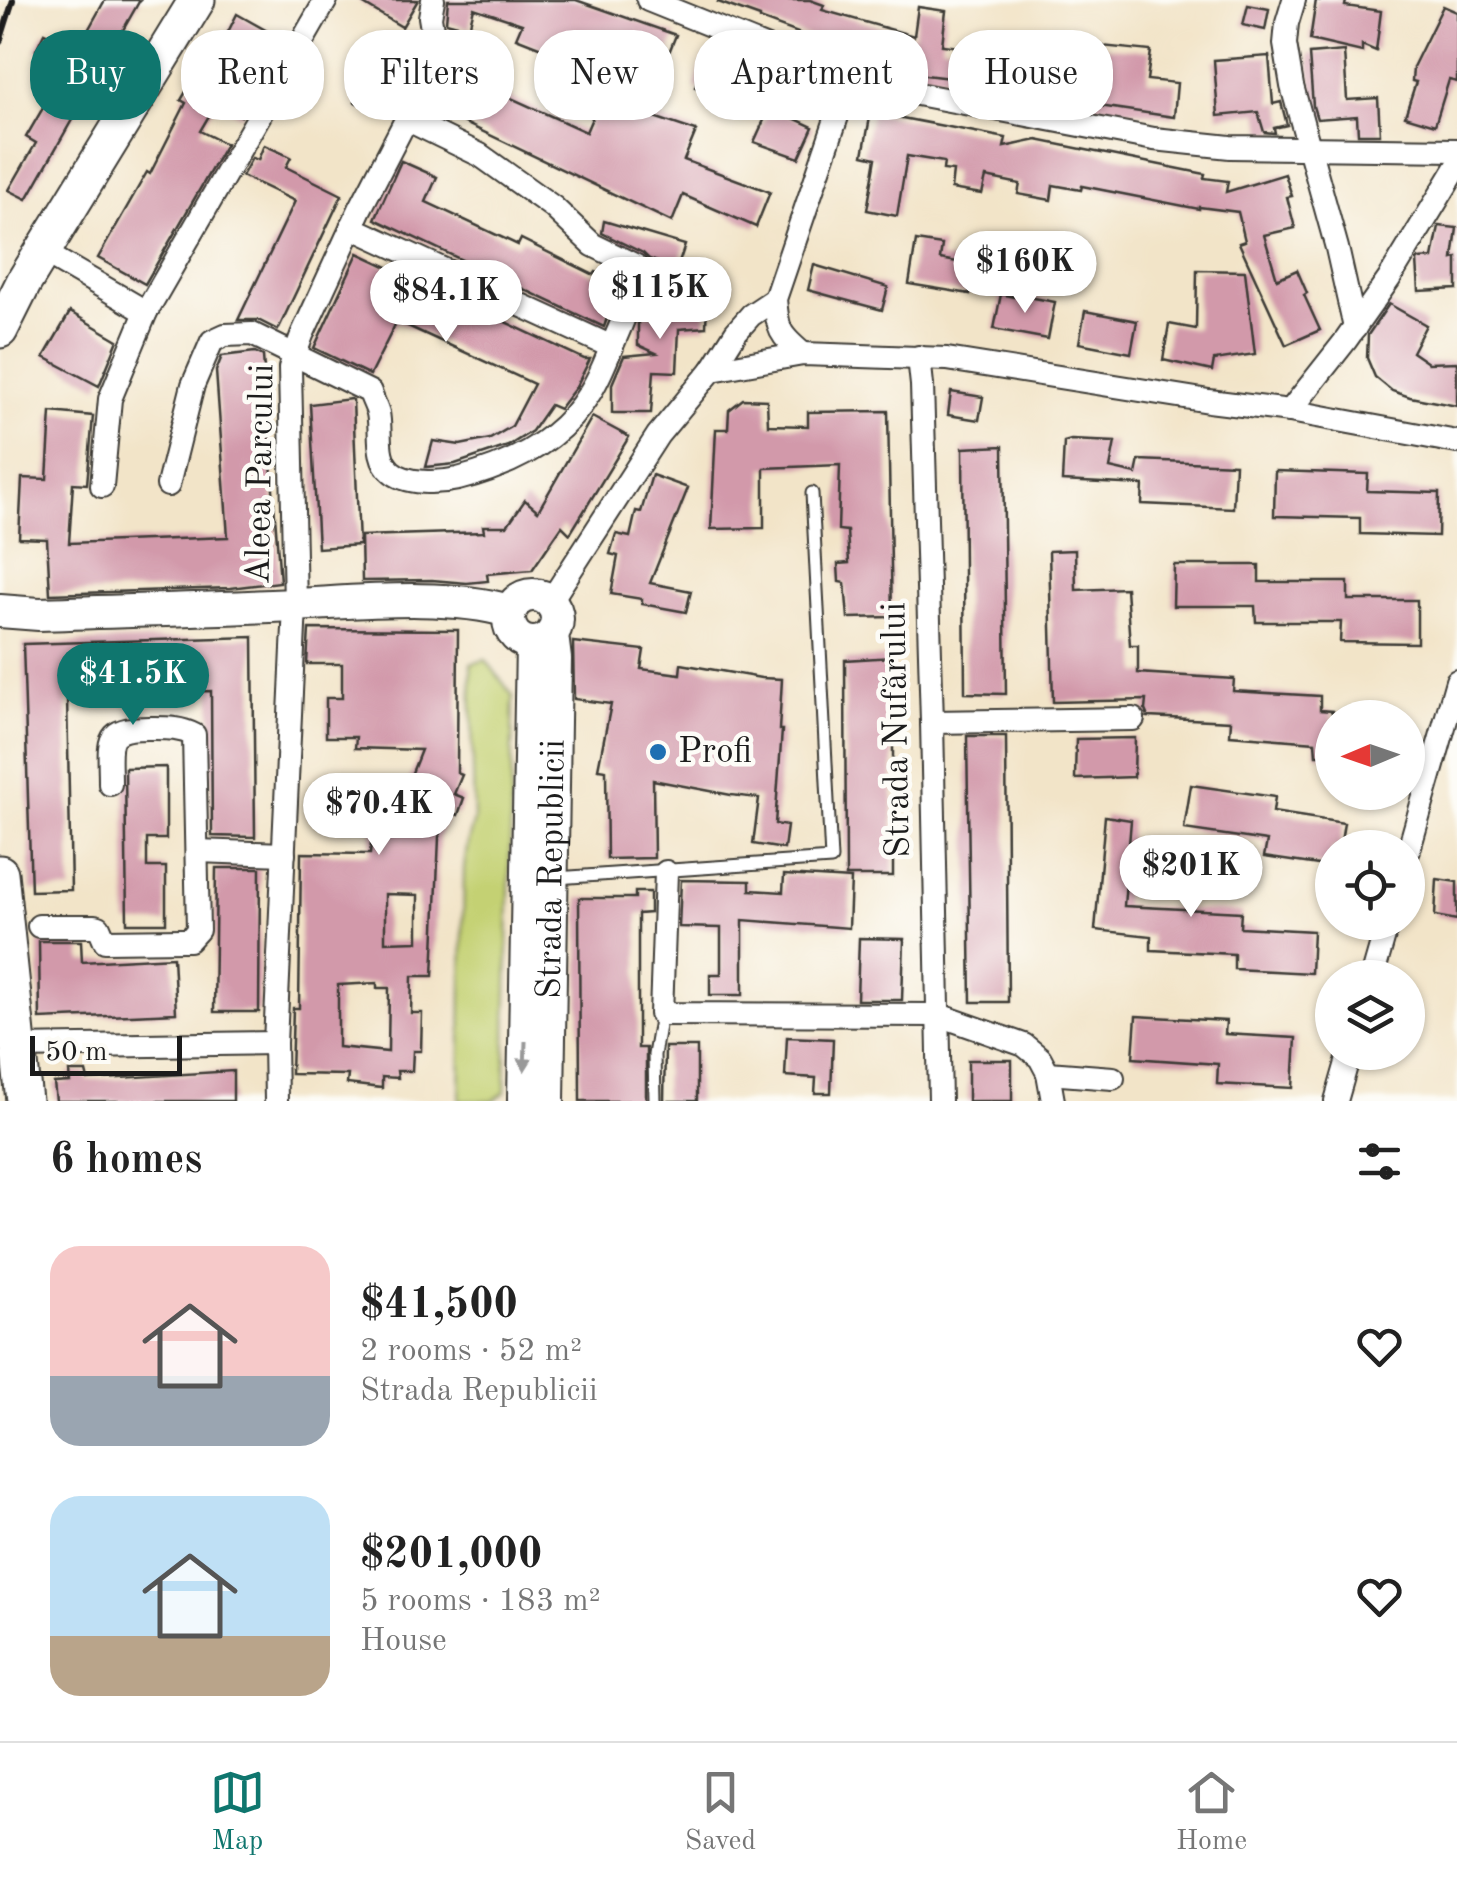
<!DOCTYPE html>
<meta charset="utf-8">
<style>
body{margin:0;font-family:"Old Standard TT",serif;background:#f6f6f6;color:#222;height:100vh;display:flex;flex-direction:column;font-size:38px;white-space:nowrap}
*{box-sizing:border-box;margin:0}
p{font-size:32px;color:#767676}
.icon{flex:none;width:55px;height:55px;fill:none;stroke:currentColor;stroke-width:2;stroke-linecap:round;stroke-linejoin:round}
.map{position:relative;height:1101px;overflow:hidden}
.drawer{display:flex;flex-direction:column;background:#fff;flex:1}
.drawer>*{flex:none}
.guide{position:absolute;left:30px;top:30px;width:1398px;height:90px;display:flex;gap:20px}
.needle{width:65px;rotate:268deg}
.buttons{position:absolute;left:1315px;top:700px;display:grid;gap:20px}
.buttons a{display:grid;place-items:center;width:110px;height:110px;border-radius:50%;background:#fff;box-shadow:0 2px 8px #0004;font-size:50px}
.scale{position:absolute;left:30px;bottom:25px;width:152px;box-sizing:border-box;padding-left:10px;border:5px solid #1c1c1c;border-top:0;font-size:28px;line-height:35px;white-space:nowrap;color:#1c1c1c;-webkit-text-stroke:8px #fdfcf7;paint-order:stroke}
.price{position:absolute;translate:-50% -85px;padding:0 22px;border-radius:35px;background:#fff;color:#222;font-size:32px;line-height:65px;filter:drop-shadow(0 2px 5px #0008)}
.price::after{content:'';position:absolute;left:50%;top:60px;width:30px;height:22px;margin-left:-15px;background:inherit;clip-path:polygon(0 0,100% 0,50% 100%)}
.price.current{background:#0f766e;color:#fff}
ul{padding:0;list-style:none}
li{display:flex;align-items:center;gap:30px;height:250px;padding:0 50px}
li span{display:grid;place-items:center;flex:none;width:280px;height:200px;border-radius:30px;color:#555}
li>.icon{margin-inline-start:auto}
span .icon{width:120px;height:120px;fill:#fffc;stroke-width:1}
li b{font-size:42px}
h2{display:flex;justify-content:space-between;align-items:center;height:120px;padding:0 50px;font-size:42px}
.tag{padding:0 35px;border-radius:40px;background:#fff;box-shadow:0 2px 8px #0004;font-size:35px;line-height:90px}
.tag.current{background:#0f766e;color:#fff}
.menu{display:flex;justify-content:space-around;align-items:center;height:140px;border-top:2px solid #e0e0e0;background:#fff;font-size:28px;color:#767676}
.menu a{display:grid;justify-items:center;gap:5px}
.menu .current{color:#0f766e}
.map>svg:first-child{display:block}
.green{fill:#c4d173;stroke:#707648;stroke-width:2.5}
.building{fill:#d299aa;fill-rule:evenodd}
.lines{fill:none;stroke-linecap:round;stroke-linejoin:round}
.lane-casing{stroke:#3c3a36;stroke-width:15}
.street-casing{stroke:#3c3a36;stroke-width:26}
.secondary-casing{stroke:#3c3a36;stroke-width:36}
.primary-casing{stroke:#3c3a36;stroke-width:39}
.lane{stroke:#fff;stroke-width:11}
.street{stroke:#fff;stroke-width:22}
.secondary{stroke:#fff;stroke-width:32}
.primary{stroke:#fff;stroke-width:35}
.rail{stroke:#1c1c1c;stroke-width:6}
.oneway{fill:#999}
.poi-dot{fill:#1f6fb2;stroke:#fdfcf7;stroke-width:4}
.labels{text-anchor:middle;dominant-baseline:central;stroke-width:9;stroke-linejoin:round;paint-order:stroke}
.street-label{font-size:35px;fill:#1c1c1c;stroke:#fdfcf7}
.poi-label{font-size:35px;fill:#1c1c1c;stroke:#fdfcf7;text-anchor:start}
</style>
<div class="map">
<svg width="1457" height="1101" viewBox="0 0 1457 1101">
<rect width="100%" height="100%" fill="#fdfcf7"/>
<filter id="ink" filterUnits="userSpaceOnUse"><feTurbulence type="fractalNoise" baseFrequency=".01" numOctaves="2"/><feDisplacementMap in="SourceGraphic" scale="20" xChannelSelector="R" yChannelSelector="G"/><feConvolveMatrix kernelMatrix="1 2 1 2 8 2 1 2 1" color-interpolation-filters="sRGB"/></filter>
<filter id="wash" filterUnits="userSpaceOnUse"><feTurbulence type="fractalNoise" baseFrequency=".0048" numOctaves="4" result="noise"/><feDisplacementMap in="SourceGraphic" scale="40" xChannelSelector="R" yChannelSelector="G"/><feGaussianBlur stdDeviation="2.25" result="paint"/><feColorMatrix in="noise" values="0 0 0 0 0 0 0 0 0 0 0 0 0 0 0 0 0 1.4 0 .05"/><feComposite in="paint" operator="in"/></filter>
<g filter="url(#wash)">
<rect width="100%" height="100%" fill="#f2e4c8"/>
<polygon class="green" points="486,660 513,696 505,1092 493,1101 460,1101 464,867 468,841 474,820 471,664"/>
<g id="blocks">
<g class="building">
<polygon points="105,0 140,0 27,199 9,190 36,143 26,137 68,65 36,50 44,33 78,48"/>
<polygon points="357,0 418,0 402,27"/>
<polygon points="448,0 576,0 676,35 658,80 646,76 630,109 696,131 684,160 770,192 756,227 683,195 672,222 450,116 467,78 586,132 605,88 617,92 629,62 600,50 587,83 562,71 567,58 516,38 522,24 474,8 469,28 446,22"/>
<polygon points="719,0 810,0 824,5 822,10 914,36 918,7 946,11 942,45 996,51 1070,63 1073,43 1151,51 1147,80 1177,83 1174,117 1065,101 1065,97 991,83 917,74 835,51 836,47 760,19 760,17 718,2"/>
<polygon points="1316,0 1346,1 1345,6 1381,11 1376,51 1362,45 1362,52 1310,40"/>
<polygon points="1248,5 1269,9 1265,30 1243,25"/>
<polygon points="1443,6 1457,12 1457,82 1449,80 1435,125 1405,116 1416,82 1412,81 1413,67"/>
<polygon points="237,14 285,41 241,116 217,102 200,131 226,144 145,284 98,258 147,172 150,174 186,103 181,100 203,63 210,68"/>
<polygon points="385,34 420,49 421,52 412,75 391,117 355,102"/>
<polygon points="1344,51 1347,100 1378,98 1380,134 1358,134 1357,116 1317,119 1313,106 1309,54"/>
<polygon points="1269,56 1273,104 1281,102 1287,125 1274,128 1275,133 1264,132 1258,112 1218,116 1214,60"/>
<polygon points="704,57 754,75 745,105 695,87"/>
<polygon points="770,107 813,127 799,158 754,142"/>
<polygon points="871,112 1006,138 1004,147 1037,140 1205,174 1204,178 1228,181 1226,192 1285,174 1292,196 1287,197 1295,228 1264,235 1277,279 1297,270 1307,293 1304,295 1320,330 1286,345 1239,243 1245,241 1238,212 1199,207 1199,209 1082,186 1081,190 1053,185 1051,200 1018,194 1020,184 986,177 982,194 951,189 953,171 943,170 944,162 907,156 897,216 867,210 876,158 863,155"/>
<polygon points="264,145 291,157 286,167 342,195 278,330 258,320 238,320 295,201 242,176 252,158 258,160"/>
<polygon points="401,161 437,177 426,202 518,245 521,239 594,275 596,272 619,282 604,327 375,219"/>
<polygon points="604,221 685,245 677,269 649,259 643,253 602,233"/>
<polygon points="1439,226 1457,228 1453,259 1457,258 1457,289 1419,291 1417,261 1419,259 1433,258"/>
<polygon points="916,241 942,245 940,259 974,265 970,294 909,284"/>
<polygon points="358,253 584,359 590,359 576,387 559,409 550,405 532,431 508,446 455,464 426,467 433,441 460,445 490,439 512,426 534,384 397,321 370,375 314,348"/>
<polygon points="814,265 888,287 882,310 808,290"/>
<polygon points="1197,270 1245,271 1255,354 1214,360 1212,371 1163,360 1169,324 1196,329"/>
<polygon points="665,274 708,274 706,327 679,329 677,372 654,371 651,413 612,413 612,384 624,356 656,353 638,345 638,322 641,314 664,314"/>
<polygon points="1001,294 1013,297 1013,294 1055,302 1048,339 994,329"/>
<polygon points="1389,304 1426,325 1412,352 1428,363 1457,362 1457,406 1410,397 1392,391 1375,377 1367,358 1368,335"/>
<polygon points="1085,311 1137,321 1131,353 1079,343"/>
<polygon points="70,312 118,340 99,386 44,357"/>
<polygon points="255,352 263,356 280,582 230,588 50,594 47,539 19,538 22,478 47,479 51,412 93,416 87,484 73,483 69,543 228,537 216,371 222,356"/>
<polygon points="951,392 983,397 979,420 948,415"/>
<polygon points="351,399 353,400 359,545 318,548 310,404"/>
<polygon points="743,399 767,400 768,425 808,426 808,412 888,411 892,617 848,618 845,583 839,582 838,564 849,563 847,531 838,530 840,465 764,468 764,528 711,529 716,429 728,429 729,410"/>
<polygon points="592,417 629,437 570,534 562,526 532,570 487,574 488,581 467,583 432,580 362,581 361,536 484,532 483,526 507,526 525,500 538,511"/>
<polygon points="1071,440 1115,442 1110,468 1136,474 1139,460 1235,464 1233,508 1142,504 1143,485 1062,481 1064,442"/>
<polygon points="1003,446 1006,694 965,693 963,448"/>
<polygon points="1275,471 1368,474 1367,491 1439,493 1438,536 1360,534 1360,518 1274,516"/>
<polygon points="652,475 688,488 650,583 691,591 686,612 642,604 642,599 611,594 618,556 610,554 616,534 630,537 636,511 641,512"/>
<polygon points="1075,550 1076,590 1126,588 1130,645 1138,645 1138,673 1234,679 1233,691 1320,696 1320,710 1332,711 1332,755 1316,755 1315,742 1230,735 1231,721 1148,717 1145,710 1146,700 1053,702 1049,551"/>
<polygon points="1174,565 1259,565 1259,582 1348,582 1348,600 1417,600 1417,643 1340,642 1341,622 1256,622 1255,606 1173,606"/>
<path d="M309,629L458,630L457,773L462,775L454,794L464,798L458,815L449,812L439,837L433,976H412L411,1013H422L421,1051H413L412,1071H397L398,1078L382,1077V1088L347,1084L348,1075L291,1074L293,1008H299L301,853L370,854L375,801L367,798L375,776L406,788L421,750L355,748L356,737H326V698H342V664H307ZM385,894L418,895V941L385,942ZM377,983V988H389L388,1052L338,1047V985Z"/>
<polygon points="253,637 255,837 212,836 211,691 67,697 71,890 31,891 23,644"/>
<polygon points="573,642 644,650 641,669 680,674 681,664 761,678 782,679 779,730 782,730 775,824 787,826 784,849 753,844 759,798 731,795 653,780 654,858 607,859 606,770 598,769 611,704 574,699"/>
<polygon points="893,657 893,876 846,876 845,660"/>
<polygon points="967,736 1006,736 1008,1002 971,1002"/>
<polygon points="1135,738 1134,777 1075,779 1076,739"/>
<polygon points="166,767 166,839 147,839 147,867 166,867 166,923 127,923 125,768"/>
<polygon points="1191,785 1275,797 1273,812 1344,823 1340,848 1332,848 1332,867 1264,857 1267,841 1184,829"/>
<polygon points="1105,816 1131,820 1124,906 1241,912 1240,927 1313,931 1311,973 1234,969 1234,954 1151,950 1151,936 1095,930"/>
<polygon points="216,868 260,868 259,1012 214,1012"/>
<polygon points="784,875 851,879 849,928 743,920 743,995 710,995 710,974 721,974 721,928 679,927 681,880 750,881 750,890 783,892"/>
<polygon points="1437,879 1457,882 1457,920 1435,916"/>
<polygon points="635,892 650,892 650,913 638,914 638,1048 646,1048 646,1101 580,1101 579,898 635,898"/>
<polygon points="859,938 904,939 902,1000 857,1000"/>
<polygon points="39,941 81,941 82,962 173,957 176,1013 40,1019"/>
<polygon points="1136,1016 1226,1021 1225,1034 1296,1038 1293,1088 1217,1084 1218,1064 1133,1058"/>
<polygon points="787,1037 833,1039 831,1093 815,1093 816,1078 785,1076"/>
<polygon points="665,1047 697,1047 697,1101 664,1101"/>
<rect x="968" y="1060" width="44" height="41"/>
<polygon points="233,1071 233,1101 56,1101 54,1083 70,1082 69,1072 86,1072 88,1080"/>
</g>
</g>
</g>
<g filter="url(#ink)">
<use href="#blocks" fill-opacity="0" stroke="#3c3a36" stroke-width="2.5"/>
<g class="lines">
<g class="lane-casing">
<g id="lane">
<polyline points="556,878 831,859 812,493"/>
<polyline points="655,1101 654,1055 661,1014"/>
</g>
</g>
<g class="street-casing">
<g id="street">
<polyline points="648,0 849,81 1154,139 1230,147 1457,150"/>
<polyline points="1294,0 1287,23 1285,44 1292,86 1337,248 1355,328"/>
<polyline points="351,227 612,347"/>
<polyline points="43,252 146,312"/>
<path d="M803,354C779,334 778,331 775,299L849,81"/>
<polyline points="919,357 922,385 932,722 940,1101"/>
<polyline points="712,370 803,354 947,359 1209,401 1290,411 1457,442"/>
<polyline points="1290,411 1346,340 1389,279 1457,167"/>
<path d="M168,485L193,385L212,341L225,335L252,334L370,392C372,399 376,406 378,413C382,432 375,457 391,471C406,485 440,483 458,479C509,466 560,442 589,394C600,378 607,357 615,339C625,316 635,291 636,266L593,245L553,207L480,155L406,119"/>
<polyline points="102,486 110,399 146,312 326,0"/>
<polyline points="550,602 658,435 712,370 736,332 751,315 775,299"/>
<polyline points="932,722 1133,719"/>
<polyline points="197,851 284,854"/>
<polyline points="1408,853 1457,681"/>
<polyline points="666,872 661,1014 939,1015 1024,1045 1040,1058 1048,1073 1053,1101"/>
<path d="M39,926H95L99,927L105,941L183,940H189L198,930L194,735C181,728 168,728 154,728C102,727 110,739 110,784"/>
<polyline points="1372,978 1388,922"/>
<polyline points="18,1047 275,1043"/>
<polyline points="1048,1073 1113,1078"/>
<polyline points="276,1101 275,1043 295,605 290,368 302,335 360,209 426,81 436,53 430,17 433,0"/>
<polyline points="1336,1101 1350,1052"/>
</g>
</g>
<g class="secondary-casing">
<g id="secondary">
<circle cx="533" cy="619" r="24"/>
<path d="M0,611L39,614C124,611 209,609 294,605C358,602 449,593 509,611"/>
<polyline points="524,1101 532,644"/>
<path id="s1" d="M548,1101L555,659L552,635"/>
</g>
</g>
<g class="primary-casing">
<g id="primary">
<polyline points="0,330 24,282 197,0"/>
<polyline points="0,873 24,1101"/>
</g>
</g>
<use href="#lane" class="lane"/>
<use href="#street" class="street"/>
<use href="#secondary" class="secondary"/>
<use href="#primary" class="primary"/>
<polyline class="rail" points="0,42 13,0"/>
</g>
<defs><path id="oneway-solid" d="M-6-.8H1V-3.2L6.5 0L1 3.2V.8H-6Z" transform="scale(2.5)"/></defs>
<use class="oneway" href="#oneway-solid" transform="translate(525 1056) rotate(92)"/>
</g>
<circle class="poi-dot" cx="658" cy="752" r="10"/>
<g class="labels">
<g class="street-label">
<text transform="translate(261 474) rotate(-89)">Aleea Parcului</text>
<text transform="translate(897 730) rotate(-91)">Strada Nufărului</text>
<text stroke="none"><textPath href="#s1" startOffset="232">Strada Republicii</textPath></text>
</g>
<g class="poi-label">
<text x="678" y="752">Profi</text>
</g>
</g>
</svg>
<div class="buttons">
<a><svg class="needle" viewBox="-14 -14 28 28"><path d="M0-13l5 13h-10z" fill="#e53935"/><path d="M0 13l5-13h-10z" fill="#767676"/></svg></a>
<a><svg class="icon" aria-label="locate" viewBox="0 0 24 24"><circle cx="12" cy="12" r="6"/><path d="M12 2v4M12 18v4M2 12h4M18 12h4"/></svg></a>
<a><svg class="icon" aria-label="layers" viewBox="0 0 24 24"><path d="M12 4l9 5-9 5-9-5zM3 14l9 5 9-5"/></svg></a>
</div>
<div class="scale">50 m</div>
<b class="price" style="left:1025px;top:316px">$160K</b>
<b class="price" style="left:660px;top:342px">$115K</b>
<b class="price" style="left:446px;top:345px">$84.1K</b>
<b class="price current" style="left:133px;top:728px">$41.5K</b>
<b class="price" style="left:379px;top:858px">$70.4K</b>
<b class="price" style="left:1191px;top:920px">$201K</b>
<div class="guide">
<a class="tag current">Buy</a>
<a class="tag">Rent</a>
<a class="tag">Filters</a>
<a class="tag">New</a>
<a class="tag">Apartment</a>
<a class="tag">House</a>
</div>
</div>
<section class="drawer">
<h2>6 homes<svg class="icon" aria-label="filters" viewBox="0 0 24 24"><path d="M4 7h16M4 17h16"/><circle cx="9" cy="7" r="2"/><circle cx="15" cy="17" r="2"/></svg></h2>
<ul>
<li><span style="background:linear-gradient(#f6c9c9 65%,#9aa5b1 0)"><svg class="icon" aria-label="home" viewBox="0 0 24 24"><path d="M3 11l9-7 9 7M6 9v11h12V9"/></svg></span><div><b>$41,500</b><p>2 rooms · 52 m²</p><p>Strada Republicii</p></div><svg class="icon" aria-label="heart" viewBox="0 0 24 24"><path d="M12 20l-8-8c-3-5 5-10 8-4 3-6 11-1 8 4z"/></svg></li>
<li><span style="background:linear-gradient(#bfe0f5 70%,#b9a48a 0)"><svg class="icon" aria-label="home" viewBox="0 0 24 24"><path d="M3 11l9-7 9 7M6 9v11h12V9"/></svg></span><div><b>$201,000</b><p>5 rooms · 183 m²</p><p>House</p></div><svg class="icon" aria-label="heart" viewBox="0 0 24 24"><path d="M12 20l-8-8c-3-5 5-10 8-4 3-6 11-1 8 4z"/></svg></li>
</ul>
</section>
<nav class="menu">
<a class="current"><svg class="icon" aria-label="map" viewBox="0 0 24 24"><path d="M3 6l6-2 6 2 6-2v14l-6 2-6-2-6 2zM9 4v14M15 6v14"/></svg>Map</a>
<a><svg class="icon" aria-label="saved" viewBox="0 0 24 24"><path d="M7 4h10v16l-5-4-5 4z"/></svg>Saved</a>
<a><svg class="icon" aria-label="home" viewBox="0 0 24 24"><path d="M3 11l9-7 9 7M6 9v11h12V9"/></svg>Home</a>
</nav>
